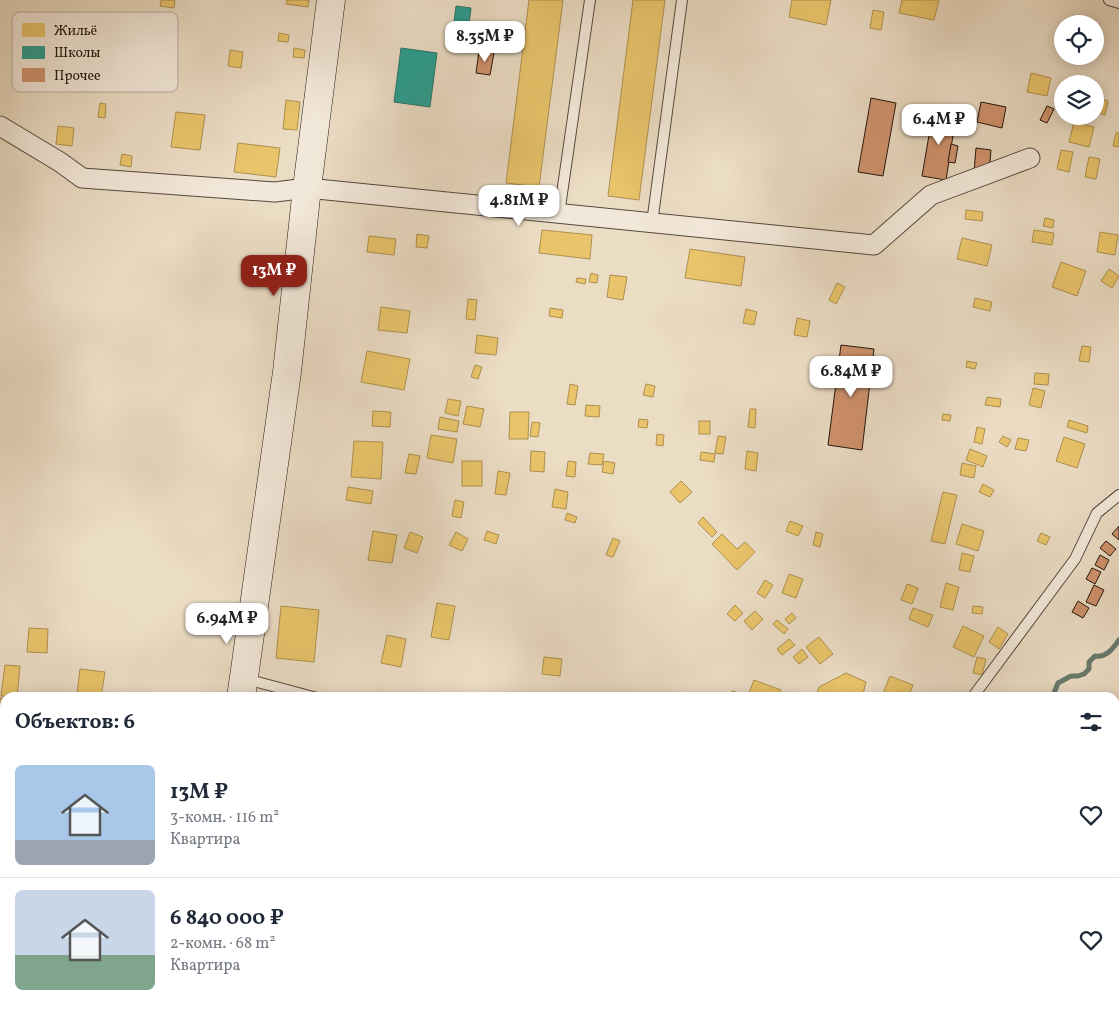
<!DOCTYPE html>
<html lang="ru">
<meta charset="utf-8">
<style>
body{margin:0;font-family:Vollkorn,serif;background:#f6f6f7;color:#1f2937;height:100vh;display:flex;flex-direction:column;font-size:19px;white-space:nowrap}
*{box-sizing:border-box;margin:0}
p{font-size:16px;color:#747a83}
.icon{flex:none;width:28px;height:28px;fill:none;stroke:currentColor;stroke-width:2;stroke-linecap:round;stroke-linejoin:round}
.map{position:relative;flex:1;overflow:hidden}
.drawer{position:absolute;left:0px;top:692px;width:1120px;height:321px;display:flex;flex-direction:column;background:#fff;border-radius:15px 15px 0 0;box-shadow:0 2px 12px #0003}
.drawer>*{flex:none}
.tools{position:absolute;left:1054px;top:15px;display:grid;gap:10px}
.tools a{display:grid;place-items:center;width:50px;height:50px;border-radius:50%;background:#fff;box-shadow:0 2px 12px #0003;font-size:25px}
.price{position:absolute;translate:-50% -42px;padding:0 11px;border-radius:10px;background:#fff;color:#222;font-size:16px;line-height:32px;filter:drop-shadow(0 1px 2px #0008)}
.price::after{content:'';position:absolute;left:50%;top:30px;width:15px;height:11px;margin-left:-8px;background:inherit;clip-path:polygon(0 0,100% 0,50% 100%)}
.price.active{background:#8f2418;color:#fff}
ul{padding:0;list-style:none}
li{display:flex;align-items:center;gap:15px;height:125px;padding:0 15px}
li+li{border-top:1px solid #e0e1e3}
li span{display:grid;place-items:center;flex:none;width:140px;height:100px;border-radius:8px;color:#555}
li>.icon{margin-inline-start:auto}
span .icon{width:60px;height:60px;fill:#fffc;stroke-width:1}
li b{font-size:21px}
h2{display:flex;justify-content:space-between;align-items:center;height:60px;padding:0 15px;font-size:21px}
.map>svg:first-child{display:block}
.green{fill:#b1c299;stroke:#696c54}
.homes{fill:#e9c46a;stroke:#ad904e}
.schools{fill:#2a9d8f;stroke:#277468}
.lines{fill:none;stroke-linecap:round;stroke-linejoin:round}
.stream{stroke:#697a6d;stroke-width:5}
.building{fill:#d0926d;stroke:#21160e}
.lane-casing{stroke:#54483c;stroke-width:12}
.street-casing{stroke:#54483c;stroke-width:21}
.secondary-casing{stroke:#21160e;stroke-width:29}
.lane{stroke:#f2e8d9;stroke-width:10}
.street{stroke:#f2e8d9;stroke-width:19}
.secondary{stroke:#f2e8d9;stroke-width:28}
.key{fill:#f2e8d9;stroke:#b3a99c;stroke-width:1}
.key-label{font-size:14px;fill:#21160e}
</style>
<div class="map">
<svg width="1119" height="1013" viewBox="0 0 1119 1013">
<rect width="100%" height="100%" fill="#ebdcc4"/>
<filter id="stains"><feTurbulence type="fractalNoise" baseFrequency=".004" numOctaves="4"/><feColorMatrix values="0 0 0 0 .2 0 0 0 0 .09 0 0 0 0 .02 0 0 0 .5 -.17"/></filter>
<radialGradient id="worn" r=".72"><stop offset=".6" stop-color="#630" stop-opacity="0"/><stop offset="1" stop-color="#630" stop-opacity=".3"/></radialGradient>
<polygon class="green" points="18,1009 87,1009 88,1013 19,1013"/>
<g class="homes">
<polygon points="161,0 175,0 174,8 160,6"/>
<polygon points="287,0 309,0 308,7 286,4"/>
<polygon points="529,0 563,0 539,187 506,183"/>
<polygon points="633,0 665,0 639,200 608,196"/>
<polygon points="792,0 831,0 826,25 789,17"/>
<polygon points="902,0 939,0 934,20 899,13"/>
<polygon points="873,10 884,12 881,30 870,28"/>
<polygon points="279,33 289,35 288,42 278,41"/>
<polygon points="294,48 305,50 304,58 293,57"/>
<polygon points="230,50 243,52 241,68 228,66"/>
<polygon points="1031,73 1051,78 1047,96 1027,92"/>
<polygon points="1095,97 1108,101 1105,115 1095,112"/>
<polygon points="286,100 300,102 297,130 283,129"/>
<polygon points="100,103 106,104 105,118 98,117"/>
<polygon points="176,112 205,115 200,150 171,147"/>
<polygon points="1074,122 1094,127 1089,147 1069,142"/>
<polygon points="58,126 74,128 72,146 56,144"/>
<polygon points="1116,133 1119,133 1119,147 1113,146"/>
<polygon points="238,143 280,148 276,177 234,172"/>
<polygon points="1061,150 1073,152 1069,172 1057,169"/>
<polygon points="122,154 132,156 131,167 120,165"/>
<polygon points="1089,157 1100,159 1096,179 1085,177"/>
<polygon points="966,210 983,212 982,221 965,219"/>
<polygon points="1045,218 1054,220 1053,228 1043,226"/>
<polygon points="542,230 592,235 590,259 539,253"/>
<polygon points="1034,230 1054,233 1052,245 1032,242"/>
<polygon points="1100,232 1118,235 1115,255 1097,252"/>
<polygon points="417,234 429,236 427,248 416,247"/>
<polygon points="369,236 396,239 394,255 367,252"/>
<polygon points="962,238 992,245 987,266 957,259"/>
<polygon points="690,249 745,257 741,286 685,278"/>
<polygon points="1061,262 1086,271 1077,296 1052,287"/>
<polygon points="1109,269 1119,276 1112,288 1101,281"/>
<polygon points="591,273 598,275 597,283 589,282"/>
<polygon points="610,275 627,277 623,300 607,297"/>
<polygon points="577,278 586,279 585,284 576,282"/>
<polygon points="837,283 845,287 836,304 829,300"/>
<polygon points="975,298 992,302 990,311 973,307"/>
<polygon points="468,299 477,300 475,320 466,319"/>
<polygon points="381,307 410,311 407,333 378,330"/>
<polygon points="550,308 563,310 562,318 549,316"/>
<polygon points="746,309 757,312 754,325 743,323"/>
<polygon points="797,318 810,321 807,337 794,335"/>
<polygon points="477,335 498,338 496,355 475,353"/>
<polygon points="1082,346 1091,347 1089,362 1079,361"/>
<polygon points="367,351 410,359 404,390 361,382"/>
<polygon points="967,361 977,363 975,369 966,367"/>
<polygon points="475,365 482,367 478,379 471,377"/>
<polygon points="1035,373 1049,374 1048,385 1034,384"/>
<polygon points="570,384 578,386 575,405 567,404"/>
<polygon points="646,384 655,386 653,397 643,395"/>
<polygon points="1033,388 1045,391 1041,408 1029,405"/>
<polygon points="987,397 1001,399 1000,407 985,405"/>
<polygon points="448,399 461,401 458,416 445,413"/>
<polygon points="586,405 600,406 599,417 585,416"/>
<polygon points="467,406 484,409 480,427 463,424"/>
<polygon points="750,409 756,409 755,428 748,427"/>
<polygon points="373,411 391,412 390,427 372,426"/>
<polygon points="510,412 529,412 528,439 509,439"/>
<polygon points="943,414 951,415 950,421 942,420"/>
<polygon points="440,417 459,421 457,432 438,429"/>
<polygon points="639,419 648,420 647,428 638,427"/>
<polygon points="1069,420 1088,426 1087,433 1067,427"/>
<rect x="699" y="421" width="11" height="13"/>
<polygon points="532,422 540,423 538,437 530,436"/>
<polygon points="977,427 985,429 982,444 974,442"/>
<polygon points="657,434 664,435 663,446 656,445"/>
<polygon points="431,435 457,439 453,463 427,458"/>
<polygon points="718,436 726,437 723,454 715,453"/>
<polygon points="1003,436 1011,440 1007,447 999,442"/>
<polygon points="1064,437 1085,444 1077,468 1056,461"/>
<polygon points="1018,438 1029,440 1026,451 1015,449"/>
<polygon points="354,441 383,442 381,479 351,477"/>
<polygon points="970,449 987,456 983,467 966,460"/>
<polygon points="531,451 545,452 544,472 530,471"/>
<polygon points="747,451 758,453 756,471 745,469"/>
<polygon points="701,452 715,454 714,462 700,460"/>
<polygon points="590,453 604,454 602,465 588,464"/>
<polygon points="409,454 420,456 416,474 405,473"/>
<rect x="462" y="461" width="20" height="25"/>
<polygon points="568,461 576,462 575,477 566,476"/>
<polygon points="604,461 615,463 613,474 602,472"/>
<polygon points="962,463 976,466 974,478 960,475"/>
<polygon points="498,471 510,473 506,495 495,494"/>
<polygon points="681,481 692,492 680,503 670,492"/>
<polygon points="983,484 994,490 990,497 979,492"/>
<polygon points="348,487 373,491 371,504 346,500"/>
<polygon points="555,489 568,492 566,509 552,507"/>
<polygon points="943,492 957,495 945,544 931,541"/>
<polygon points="455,500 464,502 461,518 452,516"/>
<polygon points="567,513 577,517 575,523 565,520"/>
<polygon points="703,517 717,532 712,537 698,523"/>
<polygon points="790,521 803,526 798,536 786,531"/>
<polygon points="962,524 984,531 978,551 956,544"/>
<polygon points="373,531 397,535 392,563 368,560"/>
<polygon points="487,531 499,535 496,544 484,540"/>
<polygon points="410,532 423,537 417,553 404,548"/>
<polygon points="456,532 468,539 462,551 449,545"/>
<polygon points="816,532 823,534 820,547 813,545"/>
<polygon points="1041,533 1050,537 1046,545 1037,541"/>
<polygon points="722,534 737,549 745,542 755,552 737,570 712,544"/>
<polygon points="613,538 620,541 613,557 606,555"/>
<polygon points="962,553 974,556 970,572 959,570"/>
<polygon points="789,574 803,579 796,598 782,593"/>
<polygon points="765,580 773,585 765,598 757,593"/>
<polygon points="946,583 959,587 953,610 940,607"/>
<polygon points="907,584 918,588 912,604 901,600"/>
<polygon points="437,603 455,606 449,640 431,637"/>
<polygon points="735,605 743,613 735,621 727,614"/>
<polygon points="281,606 319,610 314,662 276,658"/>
<polygon points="973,606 983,607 982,614 972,613"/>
<polygon points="913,608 933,615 928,627 909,619"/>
<polygon points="755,611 763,619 752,630 744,621"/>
<polygon points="792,613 796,618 789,624 785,619"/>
<polygon points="777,620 788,629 784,634 773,624"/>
<polygon points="963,626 984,636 974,657 953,647"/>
<polygon points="998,627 1008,634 999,649 989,642"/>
<polygon points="29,628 48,629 47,653 27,652"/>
<polygon points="387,635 406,639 401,667 381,663"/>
<polygon points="819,637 833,654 820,664 806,647"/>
<polygon points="789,639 795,645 782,655 777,649"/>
<polygon points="802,649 808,657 799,664 793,657"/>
<polygon points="544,657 562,659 560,676 542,674"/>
<polygon points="977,657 986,659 982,675 973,673"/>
<polygon points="5,665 20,666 17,698 1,696"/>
<polygon points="80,669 105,672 101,697 77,694"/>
<polygon points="846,673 866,682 862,698 815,698 819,687"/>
<polygon points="890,676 913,685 908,698 885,698 882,696"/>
<polygon points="754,680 781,690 779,698 747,698"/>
<polygon points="732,691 736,692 735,698 730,698"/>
<polygon points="529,693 546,694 546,698 528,698"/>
<polygon points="0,698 5,699 4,722 0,722"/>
</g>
<g class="schools">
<polygon points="456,6 471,8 467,40 452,38"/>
<polygon points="401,48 437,53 430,107 394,102"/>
</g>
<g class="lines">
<g class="stream">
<path d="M1052,698L1058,683L1071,676H1078L1084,674L1089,669V662L1095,656C1107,658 1113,648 1119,640"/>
<polyline points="959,1013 962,1009"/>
</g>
</g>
<g class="building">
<polygon points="479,51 494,53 490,75 476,73"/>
<polygon points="871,98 896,103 883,176 858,172"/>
<polygon points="981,102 1006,107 1002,128 977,122"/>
<polygon points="1047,106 1054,109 1047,123 1040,120"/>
<polygon points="933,112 956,116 946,180 922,176"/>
<polygon points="951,144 958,146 955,163 948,162"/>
<polygon points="976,148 991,150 989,173 974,172"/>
<polygon points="841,345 874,349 862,450 828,445"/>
<polygon points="1119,526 1119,540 1112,534"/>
<polygon points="1106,541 1116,549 1110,556 1100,548"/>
<polygon points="1100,555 1109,560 1104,570 1095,565"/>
<polygon points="1092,568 1101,572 1095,584 1086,579"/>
<polygon points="1094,585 1104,590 1096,606 1086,602"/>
<polygon points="1078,601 1089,608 1083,618 1072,612"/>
<polygon points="498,1009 527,1009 527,1013 497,1013"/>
</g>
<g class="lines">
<g class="lane-casing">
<g id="lane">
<polyline points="1109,0 1119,3"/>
<polyline points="559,214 590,0"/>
<polyline points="652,223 682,0"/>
<polyline points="246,679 317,698"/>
<polyline points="972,698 1075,559 1097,513 1119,495"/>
<polyline points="0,974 5,975"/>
<polyline points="92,1009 93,1013"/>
</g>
</g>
<g class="street-casing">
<g id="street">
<polyline points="0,126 60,162 82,178 275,192 307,188 874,245 931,195 1030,158"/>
<polyline points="231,1009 234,1013"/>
</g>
</g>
<g class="secondary-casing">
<polyline id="secondary" points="241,698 287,372 307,188 331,0"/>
</g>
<use href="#lane" class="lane"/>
<use href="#street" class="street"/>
<use href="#secondary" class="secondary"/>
</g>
<rect x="12" y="12" width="166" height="80" rx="8" class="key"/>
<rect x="22" y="23" width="23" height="14" fill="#e9c46a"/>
<rect x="22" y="46" width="23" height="13" fill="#2a9d8f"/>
<rect x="22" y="68" width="23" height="14" fill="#d0926d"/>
<g class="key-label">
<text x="54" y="35">Жильё</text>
<text x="54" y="57">Школы</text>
<text x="54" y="80">Прочее</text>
</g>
<rect width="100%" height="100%" filter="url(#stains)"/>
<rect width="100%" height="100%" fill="url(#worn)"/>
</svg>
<div class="tools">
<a><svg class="icon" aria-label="locate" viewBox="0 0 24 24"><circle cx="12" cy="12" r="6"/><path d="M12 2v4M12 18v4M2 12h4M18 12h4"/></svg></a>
<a><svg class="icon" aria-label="layers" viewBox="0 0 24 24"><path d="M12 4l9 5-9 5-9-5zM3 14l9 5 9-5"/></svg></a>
</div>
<b class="price" style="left:485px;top:63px">8.35M ₽</b>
<b class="price" style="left:939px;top:146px">6.4M ₽</b>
<b class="price" style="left:519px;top:227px">4.81M ₽</b>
<b class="price active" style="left:274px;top:297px">13M ₽</b>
<b class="price" style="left:851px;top:398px">6.84M ₽</b>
<b class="price" style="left:227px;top:645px">6.94M ₽</b>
<section class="drawer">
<h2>Объектов: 6<svg class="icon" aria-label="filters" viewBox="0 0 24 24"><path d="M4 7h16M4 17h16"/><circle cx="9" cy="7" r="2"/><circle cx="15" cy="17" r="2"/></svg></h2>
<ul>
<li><span style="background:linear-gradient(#a9c7e8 75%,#9aa5b1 0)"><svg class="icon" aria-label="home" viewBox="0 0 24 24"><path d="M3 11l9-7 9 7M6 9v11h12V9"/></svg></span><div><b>13M ₽</b><p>3-комн. · 116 m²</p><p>Квартира</p></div><svg class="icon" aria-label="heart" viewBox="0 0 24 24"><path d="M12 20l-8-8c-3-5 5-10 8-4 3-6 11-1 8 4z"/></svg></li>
<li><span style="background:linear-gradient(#c9d6e8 65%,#7fa58c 0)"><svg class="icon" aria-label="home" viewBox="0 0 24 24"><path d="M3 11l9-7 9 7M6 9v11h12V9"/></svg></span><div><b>6 840 000 ₽</b><p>2-комн. · 68 m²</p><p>Квартира</p></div><svg class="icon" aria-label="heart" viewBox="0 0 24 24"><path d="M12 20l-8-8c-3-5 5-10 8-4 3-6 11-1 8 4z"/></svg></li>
</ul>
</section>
</div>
